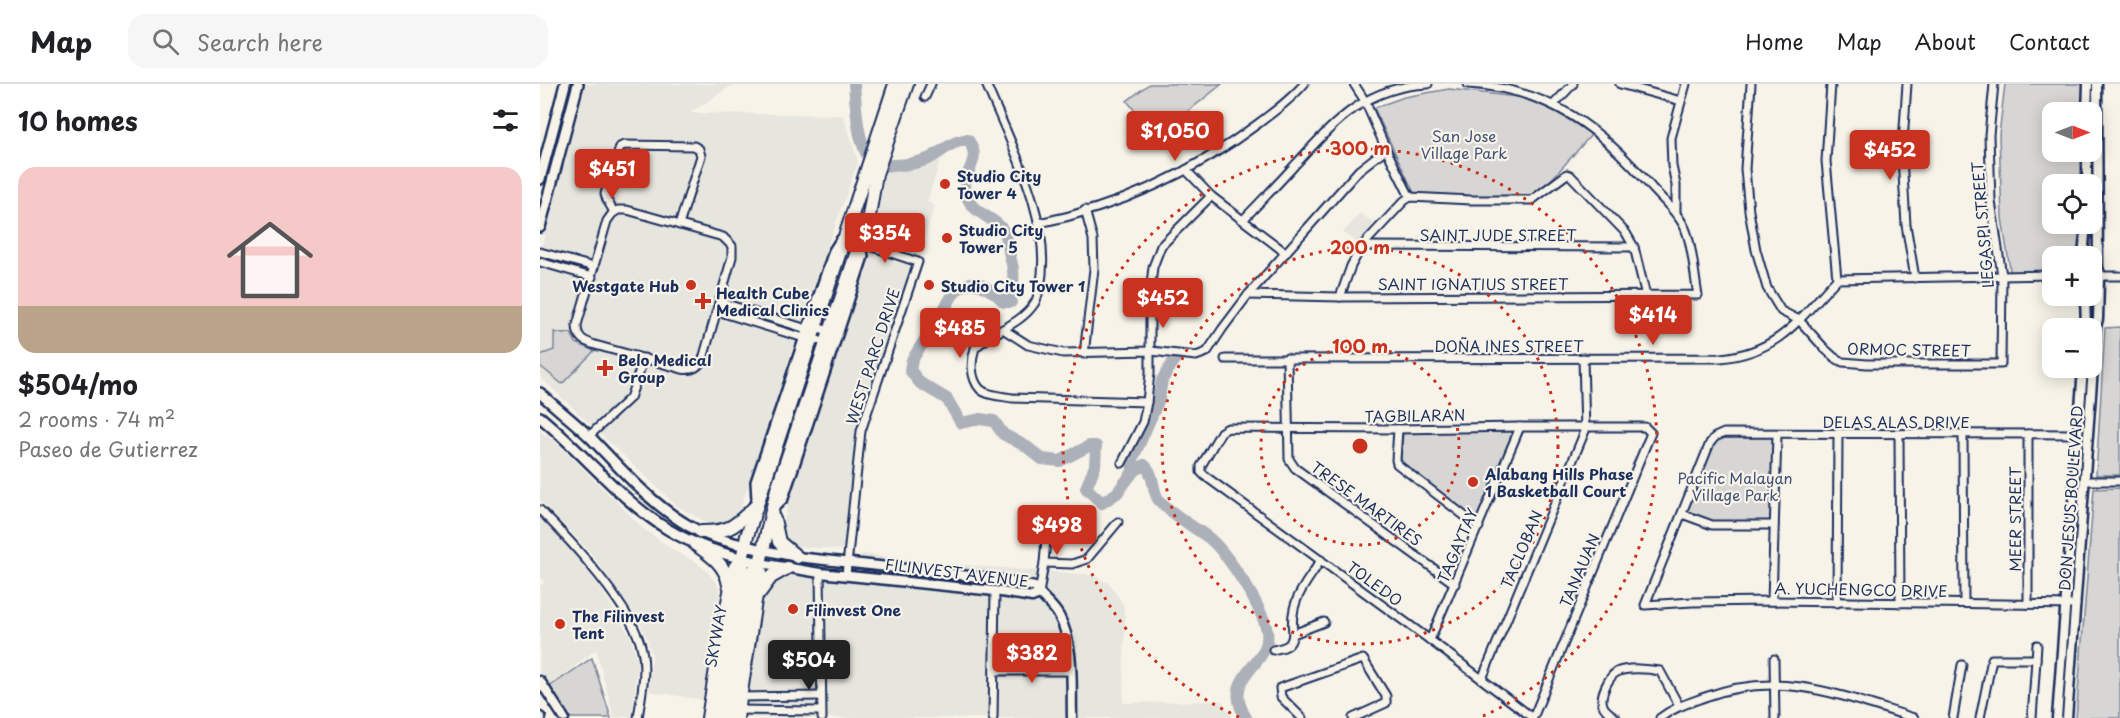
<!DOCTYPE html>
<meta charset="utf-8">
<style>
body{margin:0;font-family:"Playpen Sans",sans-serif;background:#f6f6f6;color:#202124;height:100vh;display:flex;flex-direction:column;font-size:22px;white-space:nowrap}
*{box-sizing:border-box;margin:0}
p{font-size:20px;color:#757577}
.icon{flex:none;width:33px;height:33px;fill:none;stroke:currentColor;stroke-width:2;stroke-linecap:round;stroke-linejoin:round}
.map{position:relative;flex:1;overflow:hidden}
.side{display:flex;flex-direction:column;background:#fff;width:540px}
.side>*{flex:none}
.needle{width:39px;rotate:90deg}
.tools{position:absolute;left:1502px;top:18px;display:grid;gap:12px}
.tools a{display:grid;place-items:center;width:60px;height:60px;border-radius:12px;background:#fff;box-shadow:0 3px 15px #0003;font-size:30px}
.price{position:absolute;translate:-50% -51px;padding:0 14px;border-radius:6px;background:#c8321e;color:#fff;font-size:20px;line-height:39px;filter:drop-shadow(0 2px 3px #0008)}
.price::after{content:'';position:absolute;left:50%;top:36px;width:18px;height:14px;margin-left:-9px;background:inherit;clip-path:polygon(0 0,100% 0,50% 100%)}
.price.selected{background:#222;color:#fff}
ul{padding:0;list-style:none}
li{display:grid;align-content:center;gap:12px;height:318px;padding:0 18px}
li span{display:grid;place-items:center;height:186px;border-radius:18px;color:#555}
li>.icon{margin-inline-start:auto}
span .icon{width:108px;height:108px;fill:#fffc;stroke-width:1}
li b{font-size:26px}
h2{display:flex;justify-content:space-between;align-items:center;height:72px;padding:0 18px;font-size:26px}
header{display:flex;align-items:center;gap:36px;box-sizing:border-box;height:84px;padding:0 30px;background:#fff;border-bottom:2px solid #e0e0e0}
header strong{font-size:28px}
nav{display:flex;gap:33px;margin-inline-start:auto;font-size:21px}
.search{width:420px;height:54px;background:#f6f6f6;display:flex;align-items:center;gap:15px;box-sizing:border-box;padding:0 21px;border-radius:18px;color:#757577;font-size:22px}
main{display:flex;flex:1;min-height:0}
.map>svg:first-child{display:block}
.built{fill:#e6e5de}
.green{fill:#d7d6d4;stroke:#798299;stroke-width:1.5}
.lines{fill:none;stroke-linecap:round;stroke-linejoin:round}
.river{stroke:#acb0b9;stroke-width:12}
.minor-casing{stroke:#1b2f5e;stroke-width:11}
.tertiary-casing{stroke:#1b2f5e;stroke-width:13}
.secondary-casing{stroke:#1b2f5e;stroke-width:14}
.trunk-casing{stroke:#1b2f5e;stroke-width:16}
.motorway-casing{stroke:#1b2f5e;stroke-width:16}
.minor{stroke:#f7f3e8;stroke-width:7}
.tertiary{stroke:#f7f3e8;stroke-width:8}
.secondary{stroke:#f7f3e8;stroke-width:9}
.trunk{stroke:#f7f3e8;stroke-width:12}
.motorway{stroke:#f7f3e8;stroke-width:12}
.ring{fill:none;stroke:#c8321e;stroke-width:3;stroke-dasharray:3 6}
.poi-dot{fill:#c8321e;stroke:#f7f3e8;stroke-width:2}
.labels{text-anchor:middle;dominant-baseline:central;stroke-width:4.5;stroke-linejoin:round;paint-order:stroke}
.park-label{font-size:15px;fill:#415076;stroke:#f7f3e8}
.poi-label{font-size:15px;font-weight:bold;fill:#1b2f5e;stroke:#f7f3e8;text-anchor:start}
.street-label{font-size:15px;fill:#1b2f5e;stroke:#f7f3e8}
.centre{fill:#c8321e;stroke:#f7f3e8;stroke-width:3}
.ring-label{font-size:18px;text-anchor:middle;font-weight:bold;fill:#c8321e;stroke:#f7f3e8;stroke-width:4.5;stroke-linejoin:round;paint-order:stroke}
</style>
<header>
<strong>Map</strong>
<div class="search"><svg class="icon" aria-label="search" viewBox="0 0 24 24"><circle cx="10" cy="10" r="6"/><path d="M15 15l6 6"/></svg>Search here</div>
<nav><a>Home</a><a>Map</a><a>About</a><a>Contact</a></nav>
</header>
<main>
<section class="side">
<h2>10 homes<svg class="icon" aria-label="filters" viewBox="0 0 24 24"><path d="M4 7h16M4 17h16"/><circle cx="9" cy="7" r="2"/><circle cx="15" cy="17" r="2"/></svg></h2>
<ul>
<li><span style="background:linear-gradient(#f6c9c9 75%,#b9a48a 0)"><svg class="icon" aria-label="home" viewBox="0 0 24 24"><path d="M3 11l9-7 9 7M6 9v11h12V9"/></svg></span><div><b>$504/mo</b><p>2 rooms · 74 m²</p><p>Paseo de Gutierrez</p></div></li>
</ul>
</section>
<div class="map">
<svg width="1580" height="634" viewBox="0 0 1580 634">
<rect width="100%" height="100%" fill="#f7f3e8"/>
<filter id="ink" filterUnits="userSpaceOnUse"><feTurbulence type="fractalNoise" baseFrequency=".0167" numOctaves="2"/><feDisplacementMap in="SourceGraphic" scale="12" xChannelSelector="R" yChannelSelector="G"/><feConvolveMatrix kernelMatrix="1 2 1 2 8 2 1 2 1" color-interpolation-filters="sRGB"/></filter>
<g filter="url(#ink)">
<g class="built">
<polygon points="46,0 199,0 189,3 150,29 303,31 317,74 318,78 265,226 202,420 199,428 194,432 184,438 173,442 137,422 0,293 0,168"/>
<polygon points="395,75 400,77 387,118 395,122 315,351 310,421 303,466 246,461 240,452 253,402 320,195 335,143 346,85 377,83"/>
<polygon points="820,129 834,139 819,160 803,149"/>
<polygon points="0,347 18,360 104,445 136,468 156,478 167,487 177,500 180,507 162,616 109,607 112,572 106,551 96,532 49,467 0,416"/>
<polygon points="0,433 26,460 59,502 90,552 98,578 92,632 74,634 56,565 9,603 0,591 0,502 5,498 0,492"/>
<polygon points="322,470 423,481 553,491 570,500 583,521 585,537 583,619 682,617 693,634 204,634 212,577 225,511 230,500 253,492 318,498"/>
</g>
<g class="green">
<polygon points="609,0 682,0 616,53 587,17"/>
<polygon points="1465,0 1543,0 1544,28 1512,28 1512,68 1544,68 1545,100 1512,100 1512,140 1545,140 1546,172 1512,172 1512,192 1471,192 1462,134 1459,51"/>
<polygon points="909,5 985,14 1008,23 1052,50 1011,96 992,111 935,113 875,111 834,24 864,13"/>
<polygon points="1580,243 1580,391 1556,391 1565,244"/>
<polygon points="14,248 23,250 31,249 36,259 54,267 22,300 0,282 0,271 14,266"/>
<polygon points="975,345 938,437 866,383 861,375 863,348"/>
<polygon points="1182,350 1235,351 1233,441 1175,441 1142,429 1172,360"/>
<polygon points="1580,404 1580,634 1536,634 1554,405"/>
<polygon points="52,574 71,634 27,634 9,603"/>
</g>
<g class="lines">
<g class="river">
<path d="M314,0C317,29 316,57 333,81C352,82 373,82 390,74C404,67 412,56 428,56C445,79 418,88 427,112C432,127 445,130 456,139C467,148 467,154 469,167C470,173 472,179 473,185C474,196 473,207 471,218H464L455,209L441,201L430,199L416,206L372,276L370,286L380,299L407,315L421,339L440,335L454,337L463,350L487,363L502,375L520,377L549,362H556L555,382L546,404L562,419L577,409L593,388L604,381C615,390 611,403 618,415C623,424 658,446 669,454C688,470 722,523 727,547C733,582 679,590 706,634"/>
<polyline points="593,388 593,374 619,315 622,296 636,273"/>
</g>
<g class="minor-casing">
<g id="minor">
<path d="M446,0C470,58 514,139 500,203C498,208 498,215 494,220C480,241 453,247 435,264C431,276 430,294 440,305C447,312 463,312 472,314L607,318"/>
<polyline points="814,0 825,17 846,65 870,113"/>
<polyline points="1080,0 1141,17"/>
<polyline points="1211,0 1205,85 1209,127 1216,166 1227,204 1241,227 1259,236 1285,265 1295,274 1303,278 1327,280 1461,280 1462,192 1451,117 1450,86 1449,51 1454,0"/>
<polyline points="1291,0 1286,77 1297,195"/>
<polyline points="1367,0 1362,73 1366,141 1375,194"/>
<polyline points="385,13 391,0"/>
<polyline points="1014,20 1033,0"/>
<polyline points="646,86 671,112 746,169"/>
<path d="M78,126H87L183,153L192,162V173L163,275C158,284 152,287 142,285L55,261C43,257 37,254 37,241L67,137L72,130Z"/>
<polyline points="74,128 67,116 65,110 80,63 84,61 154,62 159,65 161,72 139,141"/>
<polyline points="1136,130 1136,101 1132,82 1131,54 1146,0"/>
<path d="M703,136C720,118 738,100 754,82C795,38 824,3 888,0"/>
<path d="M499,139C579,123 654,88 719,39C735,27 751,15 764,0"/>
<polyline points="303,153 378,178 321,347 306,491"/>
<polyline points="822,162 1094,163"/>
<polyline points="0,168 54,183"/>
<polyline points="0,178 52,193"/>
<polyline points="1561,192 1580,192"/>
<path d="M708,211L800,213L1158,211C1154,191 1153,162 1145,144C1138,129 1124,117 1113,105C1061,44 1010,5 928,0"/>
<polyline points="800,213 811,182 822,162 864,117 870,113 931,116 992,116 1027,90 1030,91 1086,149 1094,163 1106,212"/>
<polyline points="180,218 267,245 275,243 290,247"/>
<polyline points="177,227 264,254 272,254 286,259"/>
<polyline points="463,245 488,261 523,269 611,267 656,272 667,268 683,244 708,211 819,86 846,65"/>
<polyline points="544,270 554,185 553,155 545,126"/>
<polyline points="747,274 749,375 755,384 915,500"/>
<path d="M685,275L1181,274C1240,268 1259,235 1297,195L1512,191"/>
<polygon points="980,343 1105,343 1111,349 993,634 890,556 665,392 661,388 661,382 681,348 688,344 858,345"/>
<polyline points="858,345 856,376 857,380 939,443"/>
<polyline points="1423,350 1424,519"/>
<polyline points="1359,351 1360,519"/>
<polyline points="49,352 90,314 104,274"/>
<polyline points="582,379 603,338 607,318 610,289 610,209 613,183 621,162 671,112"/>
<polyline points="1546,397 1580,397"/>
<path d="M0,426C30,456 94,525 102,566C107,588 101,612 98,634"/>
<polyline points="1142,430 1172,441 1234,441"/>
<path d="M781,476C764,503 749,516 753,550L784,538"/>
<polyline points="504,479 532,480 547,475 578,438"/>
<polyline points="280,489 282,634"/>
<polyline points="499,510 504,479 508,431"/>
<polyline points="1232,517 1237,351"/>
<polyline points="1297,519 1298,351"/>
<polyline points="1488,520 1488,350"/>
<polyline points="1536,521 1232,517 1152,518 1105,521 1170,359 1175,353 1184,349 1538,350"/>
<polyline points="890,556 980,343"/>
<path d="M733,566C745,563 751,563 753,550"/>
<polyline points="1234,575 1235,634"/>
<polyline points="454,587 530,587"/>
<polyline points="942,595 1045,347 1043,274"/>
<polyline points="200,613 281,612"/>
<polyline points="198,626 281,627"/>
<polyline points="453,634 455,507"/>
<polyline points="762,634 741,613 740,604 823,575 846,612 846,619 813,634"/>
<path d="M1076,634C1072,631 1064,626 1063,621C1059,612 1069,592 1077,588C1087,583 1109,585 1120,587L1139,622"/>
<path d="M1120,634C1134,623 1149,619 1165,613C1242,585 1302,612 1374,634"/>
<polyline points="1413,634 1422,581"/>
<polyline points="1440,634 1452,575 1496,575"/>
<polyline points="1492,634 1497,561"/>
</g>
</g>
<g class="tertiary-casing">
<g id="tertiary">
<polyline points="1557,0 1558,184"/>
<polyline points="1547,28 1548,0"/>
<polyline points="1547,100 1547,68"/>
<polyline points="1543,172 1546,140"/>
<polyline points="1551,182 1558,184 1561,192 1557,199 1551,200"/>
<polyline points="1545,212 1546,244"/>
<path d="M223,466L257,473L457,495L495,503C501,514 513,520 519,532C535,562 531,601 532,634"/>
<polyline points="220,479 280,489 455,507 492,513 499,510"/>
<polyline points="0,597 24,634"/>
<polyline points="0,633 1,634"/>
<polyline points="1517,634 1543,284"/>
<polyline points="1527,634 1556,243 1558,235 1559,197"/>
</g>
</g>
<g class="secondary-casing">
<g id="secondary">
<polyline points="0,95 25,0"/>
<polyline points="0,143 38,0"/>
<path d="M0,309C17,325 36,339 52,355C82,386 111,420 149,442C172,455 198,460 223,466"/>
<path d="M0,333C42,367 83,419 129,446C157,463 189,472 220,479"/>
<polyline points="217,415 216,398 294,167 301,156"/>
<polyline points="233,424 243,414 323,172 320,159"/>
</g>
</g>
<g class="trunk-casing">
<g id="trunk">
<polyline points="234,435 239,458 257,473"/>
<path d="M161,448C192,448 194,442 216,422"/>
<path d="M155,460C171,471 186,481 189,501"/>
<polyline points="220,508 231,493 247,484"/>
<polyline points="168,634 182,548 195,483 202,475 207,452 224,399 355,0"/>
<polyline points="197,634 215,517 221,489 220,479 237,405 329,132 336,90 367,0"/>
</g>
</g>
<g class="motorway-casing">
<g id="motorway">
<polyline points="177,634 190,553 203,485 202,475"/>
<polyline points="187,634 213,487 220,479"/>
</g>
</g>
<use href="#minor" class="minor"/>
<use href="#tertiary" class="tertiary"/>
<use href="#secondary" class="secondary"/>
<use href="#trunk" class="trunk"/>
<use href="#motorway" class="motorway"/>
</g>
</g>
<g class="ring">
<circle cx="820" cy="362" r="99"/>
<circle cx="820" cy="362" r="198"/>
<path d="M699 633A297 297 0 1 1 941 633"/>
</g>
<g class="poi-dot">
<circle cx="405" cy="100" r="6"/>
<circle cx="407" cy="154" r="6"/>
<circle cx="151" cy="201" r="6"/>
<circle cx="389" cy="201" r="6"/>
<path d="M160 208h6v6h6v6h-6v6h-6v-6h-6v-6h6z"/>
<path d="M62 275h6v6h6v6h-6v6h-6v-6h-6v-6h6z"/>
<circle cx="933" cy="398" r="6"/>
<circle cx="253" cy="525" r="6"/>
<circle cx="20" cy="540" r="6"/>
</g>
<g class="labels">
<g class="park-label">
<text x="924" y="51">San Jose<tspan x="924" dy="17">Village Park</tspan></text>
<text x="1195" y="393">Pacific Malayan<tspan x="1195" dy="17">Village Park</tspan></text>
</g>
<g class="poi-label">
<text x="417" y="91">Studio City<tspan x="417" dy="17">Tower 4</tspan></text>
<text x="419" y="145">Studio City<tspan x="419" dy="17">Tower 5</tspan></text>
<text x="139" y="201" text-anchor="end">Westgate Hub</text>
<text x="401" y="201">Studio City Tower 1</text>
<text x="176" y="208">Health Cube<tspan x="176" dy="17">Medical Clinics</tspan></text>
<text x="78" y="275">Belo Medical<tspan x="78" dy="17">Group</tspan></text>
<text x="945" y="389">Alabang Hills Phase<tspan x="945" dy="17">1 Basketball Court</tspan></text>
<text x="265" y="525">Filinvest One</text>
<text x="32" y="531">The Filinvest<tspan x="32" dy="17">Tent</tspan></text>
</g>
<g class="street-label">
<text transform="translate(1442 141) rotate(-95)">LEGASPI STREET</text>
<text x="958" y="150">SAINT JUDE STREET</text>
<text x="933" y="199">SAINT IGNATIUS STREET</text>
<text x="969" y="261">DOÑA INES STREET</text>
<text transform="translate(1369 265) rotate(1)">ORMOC STREET</text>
<text transform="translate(332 272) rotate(-72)">WEST PARC DRIVE</text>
<text transform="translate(875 331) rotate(-1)">TAGBILARAN</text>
<text x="1356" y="337">DELAS ALAS DRIVE</text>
<text transform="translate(1530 414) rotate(-86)">DON JESUS BOULEVARD</text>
<text transform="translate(827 419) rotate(36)">TRESE MARTIRES</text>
<text transform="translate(1474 435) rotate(-90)">MEER STREET</text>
<text transform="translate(917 461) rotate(-67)">TAGAYTAY</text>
<text transform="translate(981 465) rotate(-67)">TACLOBAN</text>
<text transform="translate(1039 486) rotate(-67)">TANAUAN</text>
<text transform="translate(417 488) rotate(7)">FILINVEST AVENUE</text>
<text transform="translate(835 499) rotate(36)">TOLEDO</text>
<text transform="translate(1321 505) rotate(1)">A. YUCHENGCO DRIVE</text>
<text transform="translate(175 552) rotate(-80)">SKYWAY</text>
</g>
</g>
<circle cx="820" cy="362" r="9" class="centre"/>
<g class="ring-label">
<text x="820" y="71">300 m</text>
<text x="820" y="170">200 m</text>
<text x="820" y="269">100 m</text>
</g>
</svg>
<div class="tools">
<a><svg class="needle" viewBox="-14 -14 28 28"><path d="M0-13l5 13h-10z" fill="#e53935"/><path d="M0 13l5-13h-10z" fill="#757577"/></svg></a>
<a><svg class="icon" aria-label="locate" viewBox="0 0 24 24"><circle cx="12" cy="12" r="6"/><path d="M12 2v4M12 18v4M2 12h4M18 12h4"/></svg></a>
<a>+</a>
<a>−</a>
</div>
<b class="price" style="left:635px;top:78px">$1,050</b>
<b class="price" style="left:1350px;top:97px">$452</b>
<b class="price" style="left:72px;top:116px">$451</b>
<b class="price" style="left:345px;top:180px">$354</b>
<b class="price" style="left:623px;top:245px">$452</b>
<b class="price" style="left:1113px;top:262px">$414</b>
<b class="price" style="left:420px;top:275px">$485</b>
<b class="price" style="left:517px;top:472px">$498</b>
<b class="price" style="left:492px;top:600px">$382</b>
<b class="price selected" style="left:269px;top:607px">$504</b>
</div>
</main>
